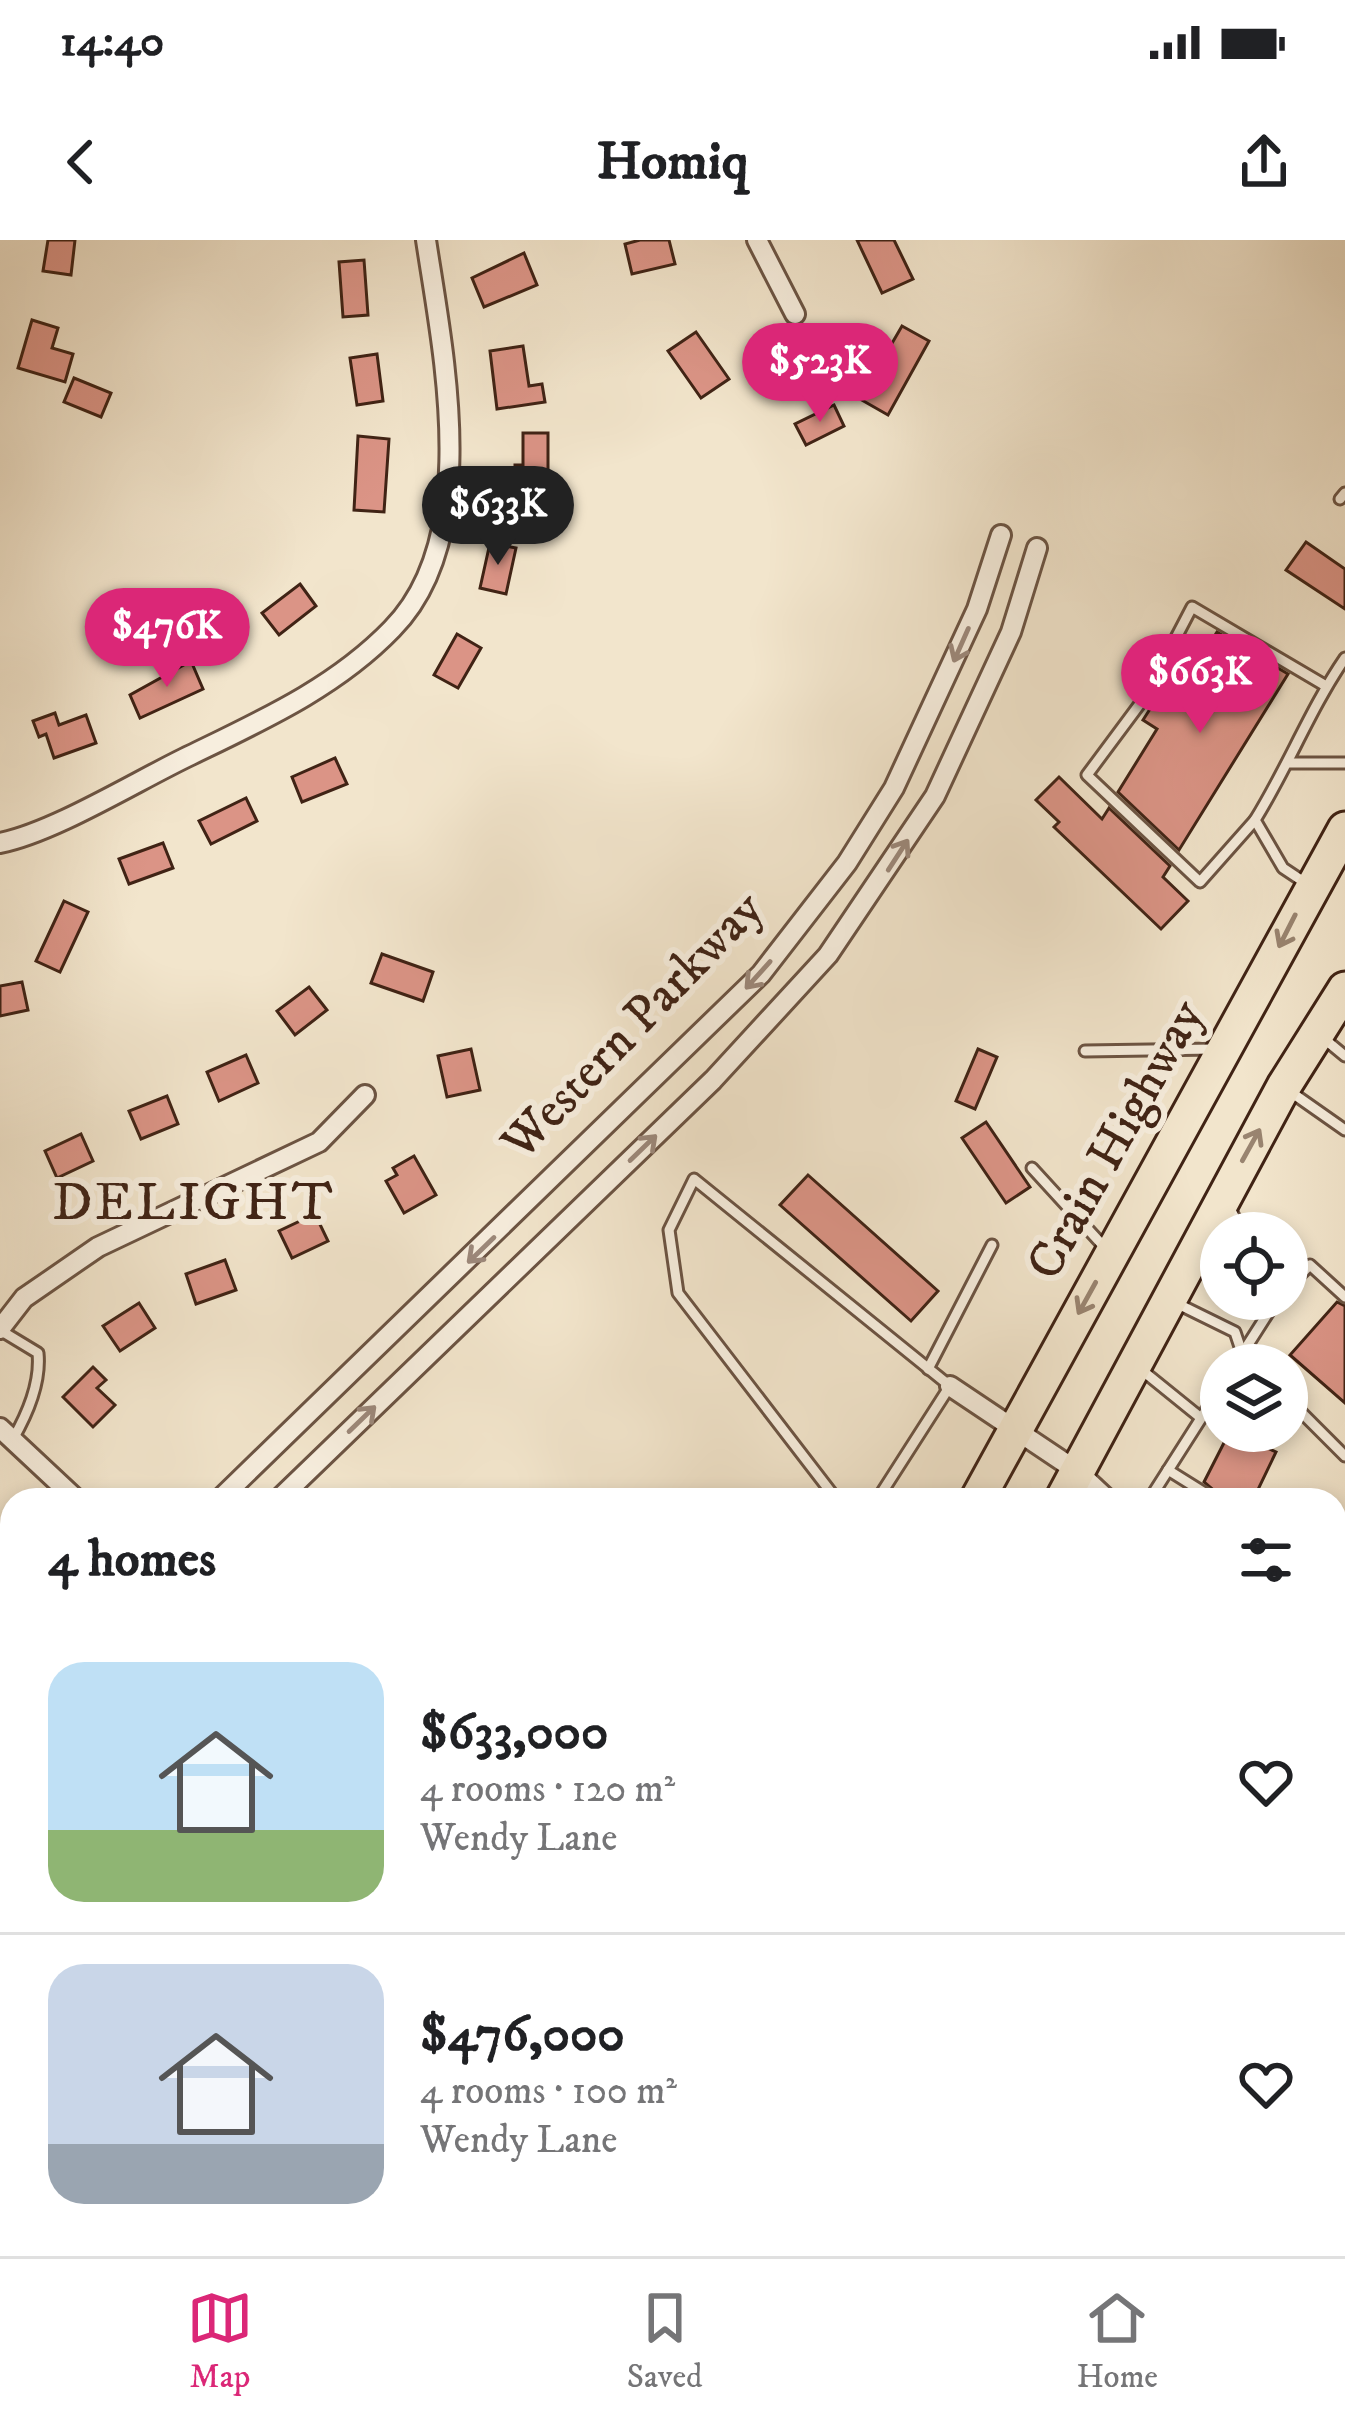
<!DOCTYPE html>
<meta charset="utf-8">
<style>
body{margin:0;font-family:"IM FELL DW Pica",serif;background:#f2f2f2;color:#202124;height:100vh;display:flex;flex-direction:column;font-size:45px;white-space:nowrap}
*{box-sizing:border-box;margin:0}
p{font-size:39px;color:#757577}
.icon{flex:none;width:66px;height:66px;fill:none;stroke:currentColor;stroke-width:2;stroke-linecap:round;stroke-linejoin:round}
.map{position:relative;flex:1;overflow:hidden}
.drawer{position:absolute;left:0px;top:1248px;width:1347px;height:768px;display:flex;flex-direction:column;background:#fff;border-radius:36px 36px 0 0;box-shadow:0 6px 18px #0003}
.drawer>*{flex:none}
.tools{position:absolute;left:1200px;top:972px;display:grid;gap:24px}
.tools a{display:grid;place-items:center;width:108px;height:108px;border-radius:50%;background:#fff;box-shadow:0 6px 18px #0003;font-size:60px}
.price{position:absolute;translate:-50% -102px;padding:0 27px;border-radius:42px;background:#db2777;color:#fff;font-size:39px;line-height:78px;filter:drop-shadow(0 3px 6px #0008)}
.price::after{content:'';position:absolute;left:50%;top:72px;width:36px;height:27px;margin-left:-18px;background:inherit;clip-path:polygon(0 0,100% 0,50% 100%)}
.price.active{background:#222;color:#fff}
ul{padding:0;list-style:none}
li{display:flex;align-items:center;gap:36px;height:300px;padding:0 48px}
li+li{border-top:3px solid #e0e0e0}
li span{display:grid;place-items:center;flex:none;width:336px;height:240px;border-radius:36px;color:#555}
li>.icon{margin-inline-start:auto}
span .icon{width:144px;height:144px;fill:#fffc;stroke-width:1}
li b{font-size:51px}
h2{display:flex;justify-content:space-between;align-items:center;height:144px;padding:0 48px;font-size:51px}
.status{display:flex;justify-content:space-between;align-items:center;height:84px;padding:0 60px;background:#fff;direction:ltr}
.status svg{height:33px;fill:currentColor}
header{display:flex;justify-content:space-between;align-items:center;height:156px;padding:0 48px;background:#fff;font-size:54px;font-weight:800}
.dock{display:flex;justify-content:space-around;align-items:center;height:168px;border-top:3px solid #e0e0e0;background:#fff;font-size:33px;color:#757577}
.dock a{display:grid;justify-items:center;gap:6px}
.dock .active{color:#db2777}
.map>svg:first-child{display:block}
.building{fill:#db9486;stroke:#402315;stroke-width:3}
.lines{fill:none;stroke-linecap:round;stroke-linejoin:round}
.lane-casing{stroke:#6c5443;stroke-width:15}
.street-casing{stroke:#6c5443;stroke-width:24}
.secondary-casing{stroke:#402315;stroke-width:33}
.highway-casing{stroke:#402315;stroke-width:39}
.lane{stroke:#f7eede;stroke-width:9}
.street{stroke:#f7eede;stroke-width:18}
.secondary{stroke:#f7eede;stroke-width:27}
.highway{stroke:#f2e5cc;stroke-width:33}
.oneway{stroke:#9c887a}
.oneway2{stroke:#998470}
.labels{text-anchor:middle;dominant-baseline:central;stroke-width:12;stroke-linejoin:round;paint-order:stroke}
.street-label{font-size:51px;fill:#402315;stroke:#f7eede}
.neighbourhood-label{font-size:54px;letter-spacing:3px;fill:#402315;stroke:#f7eede}
</style>
<div class="status"><b>14:40</b><svg viewBox="0 0 49 12"><path d="M0 12V9h3v3zM5 12V6h3v6zM10 12V3h3v9zM15 12V0h3v12zM26 1h20v11H26zM47 4h2v5h-2z"/></svg></div>
<header><svg class="icon" aria-label="back" viewBox="0 0 24 24"><path d="M15 5l-7 7 7 7"/></svg>Homiq<svg class="icon" aria-label="share" viewBox="0 0 24 24"><path d="M12 15V3M7 8l5-5 5 5M5 13v7h14v-7"/></svg></header>
<div class="map">
<svg width="1345" height="2016" viewBox="0 0 1345 2016">
<rect width="100%" height="100%" fill="#f2e5cc"/>
<filter id="stains"><feTurbulence type="fractalNoise" baseFrequency=".00167" numOctaves="4"/><feColorMatrix values="0 0 0 0 .2 0 0 0 0 .09 0 0 0 0 .02 0 0 0 .5 -.17"/></filter>
<radialGradient id="worn" r=".72"><stop offset=".6" stop-color="#630" stop-opacity="0"/><stop offset="1" stop-color="#630" stop-opacity=".3"/></radialGradient>
<g class="building">
<polygon points="48,0 75,0 71,35 43,31"/>
<polygon points="640,0 669,0 675,24 632,34 625,4"/>
<polygon points="857,0 894,0 913,39 882,53"/>
<polygon points="524,13 537,45 484,67 472,38"/>
<polygon points="364,20 368,75 343,77 339,22"/>
<polygon points="32,80 58,88 52,108 73,114 65,142 18,128"/>
<polygon points="902,86 929,101 888,175 860,159 875,145 861,137 871,119 880,124"/>
<polygon points="696,92 729,139 701,158 668,111"/>
<polygon points="523,106 529,146 542,144 545,162 497,169 490,111"/>
<polygon points="377,114 383,161 357,165 350,118"/>
<polygon points="74,138 111,153 101,177 64,162"/>
<polygon points="834,165 844,186 806,205 795,184"/>
<polygon points="523,193 548,193 548,267 515,267 515,225 523,225"/>
<polygon points="358,196 389,199 384,272 354,270"/>
<polygon points="1306,302 1345,329 1345,369 1286,330"/>
<polygon points="490,303 516,308 506,354 480,348"/>
<polygon points="300,344 316,366 279,395 262,373"/>
<polygon points="1217,392 1288,434 1179,610 1118,552 1157,489 1143,480 1159,455 1171,463"/>
<polygon points="457,394 481,408 458,448 434,435"/>
<polygon points="191,421 203,449 140,478 130,455"/>
<polygon points="55,473 59,485 86,475 96,503 54,518 46,494 39,497 33,481"/>
<polygon points="335,518 347,544 302,562 292,537"/>
<polygon points="1059,537 1102,579 1109,568 1170,626 1163,637 1188,661 1161,689 1054,587 1059,582 1036,560"/>
<polygon points="246,558 257,581 211,604 199,581"/>
<polygon points="163,603 173,628 129,644 119,619"/>
<polygon points="64,661 88,672 60,732 36,721"/>
<polygon points="382,714 433,732 423,761 371,743"/>
<polygon points="22,742 28,770 0,776 0,746"/>
<polygon points="309,747 327,770 295,795 277,771"/>
<polygon points="471,809 480,850 447,857 438,816"/>
<polygon points="978,809 997,817 975,869 956,861"/>
<polygon points="246,815 258,843 219,861 207,832"/>
<polygon points="167,856 178,884 141,899 129,871"/>
<polygon points="986,882 1030,947 1006,963 962,898"/>
<polygon points="81,894 93,921 57,938 45,911"/>
<polygon points="414,916 436,955 404,973 386,941 397,935 393,928"/>
<polygon points="808,935 938,1051 911,1081 780,965"/>
<polygon points="315,974 328,1001 292,1018 279,991"/>
<polygon points="225,1020 236,1050 196,1064 186,1034"/>
<polygon points="1337,1062 1345,1066 1345,1163 1290,1115"/>
<polygon points="139,1063 155,1088 120,1111 103,1086"/>
<polygon points="93,1127 106,1140 97,1148 115,1165 93,1187 63,1157"/>
<polygon points="1230,1191 1276,1212 1253,1260 1225,1260 1204,1242"/>
</g>
<g class="lines">
<g class="lane-casing">
<g id="lane">
<polyline points="1340,259 1345,253"/>
<polyline points="1290,523 1345,523"/>
<polyline points="1255,580 1200,642 1087,535 1145,457 1192,367 1326,446"/>
<path d="M1307,644L1283,628L1255,580C1288,527 1310,469 1345,418"/>
<polyline points="1322,797 1345,816"/>
<polyline points="1085,811 1214,809"/>
<polyline points="1288,850 1345,890"/>
<polyline points="1032,928 1107,1010"/>
<polyline points="1229,967 1243,993"/>
<polyline points="1287,1048 1310,1025 1345,1057"/>
<polyline points="1178,1064 1235,1092 1242,1113 1254,1125"/>
<path d="M0,1090L38,1113C41,1143 28,1173 13,1199"/>
<polyline points="1235,1125 1277,1059"/>
<polyline points="1138,1127 1201,1178"/>
<polyline points="928,1129 992,1005"/>
<polyline points="1287,1158 1345,1216"/>
<polyline points="1168,1230 1216,1260"/>
<polyline points="837,1260 678,1053 669,990 694,939 950,1146 877,1260"/>
<polyline points="1149,1260 1221,1147"/>
<polyline points="0,1832 12,1838"/>
<polyline points="0,1902 12,1908"/>
<polyline points="235,2004 255,2016"/>
<polyline points="99,2016 105,2004"/>
<polyline points="300,2016 307,2004"/>
</g>
</g>
<g class="street-casing">
<g id="street">
<polyline points="757,0 795,74"/>
<path d="M0,603C55,592 138,540 191,515C263,480 336,447 392,389C483,297 443,113 426,0"/>
<polyline points="0,1089 24,1058 98,1007 319,902 365,855"/>
<polyline points="950,1146 1077,1231 1108,1260"/>
<polyline points="0,1188 77,1260"/>
<polyline points="219,1260 761,734 847,623 894,548 977,369 1001,295"/>
<polyline points="278,1260 713,840 828,715 935,556 1011,392 1037,308"/>
<polyline points="0,1356 12,1347"/>
<polyline points="1335,1460 1345,1468"/>
</g>
</g>
<g class="secondary-casing">
<g id="secondary">
<polyline points="0,1462 12,1452"/>
<polyline points="0,1507 12,1497"/>
<polyline points="1335,1896 1345,1870"/>
<polyline points="1285,2016 1290,2004"/>
</g>
</g>
<g class="highway-casing">
<g id="highway">
<polyline points="977,1260 1345,589"/>
<polyline points="1062,1260 1284,846 1345,749"/>
<polyline points="577,2016 582,2004"/>
<polyline points="656,2016 662,2004"/>
</g>
</g>
<use href="#lane" class="lane"/>
<use href="#street" class="street"/>
<use href="#secondary" class="secondary"/>
<use href="#highway" class="highway"/>
</g>
<defs><path id="oneway-shaft" d="M-6 0H5M1.5-3L5.5 0L1.5 3" fill="none" stroke-width="1.6" stroke-linecap="round" stroke-linejoin="round" transform="scale(3)"/></defs>
<g class="oneway">
<use href="#oneway-shaft" transform="translate(961 405) rotate(114)"/>
<use href="#oneway-shaft" transform="translate(898 615) rotate(-57)"/>
<use href="#oneway-shaft" transform="translate(758 735) rotate(132)"/>
<use href="#oneway-shaft" transform="translate(643 908) rotate(-44)"/>
<use href="#oneway-shaft" transform="translate(481 1010) rotate(136)"/>
<use href="#oneway-shaft" transform="translate(362 1179) rotate(-44)"/>
</g>
<g class="oneway2">
<use href="#oneway-shaft" transform="translate(1287 691) rotate(117)"/>
<use href="#oneway-shaft" transform="translate(1251 905) rotate(-61)"/>
<use href="#oneway-shaft" transform="translate(1087 1058) rotate(119)"/>
</g>
<g class="labels">
<g class="street-label">
<text transform="translate(633 786) rotate(-46)">Western Parkway</text>
<text transform="translate(1116 900) rotate(-61)">Crain Highway</text>
</g>
<g class="neighbourhood-label">
<text x="194" y="963">DELIGHT</text>
</g>
</g>
<rect width="100%" height="100%" filter="url(#stains)"/>
<rect width="100%" height="100%" fill="url(#worn)"/>
</svg>
<div class="tools">
<a><svg class="icon" aria-label="locate" viewBox="0 0 24 24"><circle cx="12" cy="12" r="6"/><path d="M12 2v4M12 18v4M2 12h4M18 12h4"/></svg></a>
<a><svg class="icon" aria-label="layers" viewBox="0 0 24 24"><path d="M12 4l9 5-9 5-9-5zM3 14l9 5 9-5"/></svg></a>
</div>
<b class="price" style="left:820px;top:185px">$523K</b>
<b class="price active" style="left:498px;top:328px">$633K</b>
<b class="price" style="left:167px;top:450px">$476K</b>
<b class="price" style="left:1200px;top:496px">$663K</b>
<section class="drawer">
<h2>4 homes<svg class="icon" aria-label="filters" viewBox="0 0 24 24"><path d="M4 7h16M4 17h16"/><circle cx="9" cy="7" r="2"/><circle cx="15" cy="17" r="2"/></svg></h2>
<ul>
<li><span style="background:linear-gradient(#bfe0f5 70%,#8fb573 0)"><svg class="icon" aria-label="home" viewBox="0 0 24 24"><path d="M3 11l9-7 9 7M6 9v11h12V9"/></svg></span><div><b>$633,000</b><p>4 rooms · 120 m²</p><p>Wendy Lane</p></div><svg class="icon" aria-label="heart" viewBox="0 0 24 24"><path d="M12 20l-8-8c-3-5 5-10 8-4 3-6 11-1 8 4z"/></svg></li>
<li><span style="background:linear-gradient(#c9d6e8 75%,#9aa5b1 0)"><svg class="icon" aria-label="home" viewBox="0 0 24 24"><path d="M3 11l9-7 9 7M6 9v11h12V9"/></svg></span><div><b>$476,000</b><p>4 rooms · 100 m²</p><p>Wendy Lane</p></div><svg class="icon" aria-label="heart" viewBox="0 0 24 24"><path d="M12 20l-8-8c-3-5 5-10 8-4 3-6 11-1 8 4z"/></svg></li>
</ul>
</section>
</div>
<nav class="dock">
<a class="active"><svg class="icon" aria-label="map" viewBox="0 0 24 24"><path d="M3 6l6-2 6 2 6-2v14l-6 2-6-2-6 2zM9 4v14M15 6v14"/></svg>Map</a>
<a><svg class="icon" aria-label="saved" viewBox="0 0 24 24"><path d="M7 4h10v16l-5-4-5 4z"/></svg>Saved</a>
<a><svg class="icon" aria-label="home" viewBox="0 0 24 24"><path d="M3 11l9-7 9 7M6 9v11h12V9"/></svg>Home</a>
</nav>
